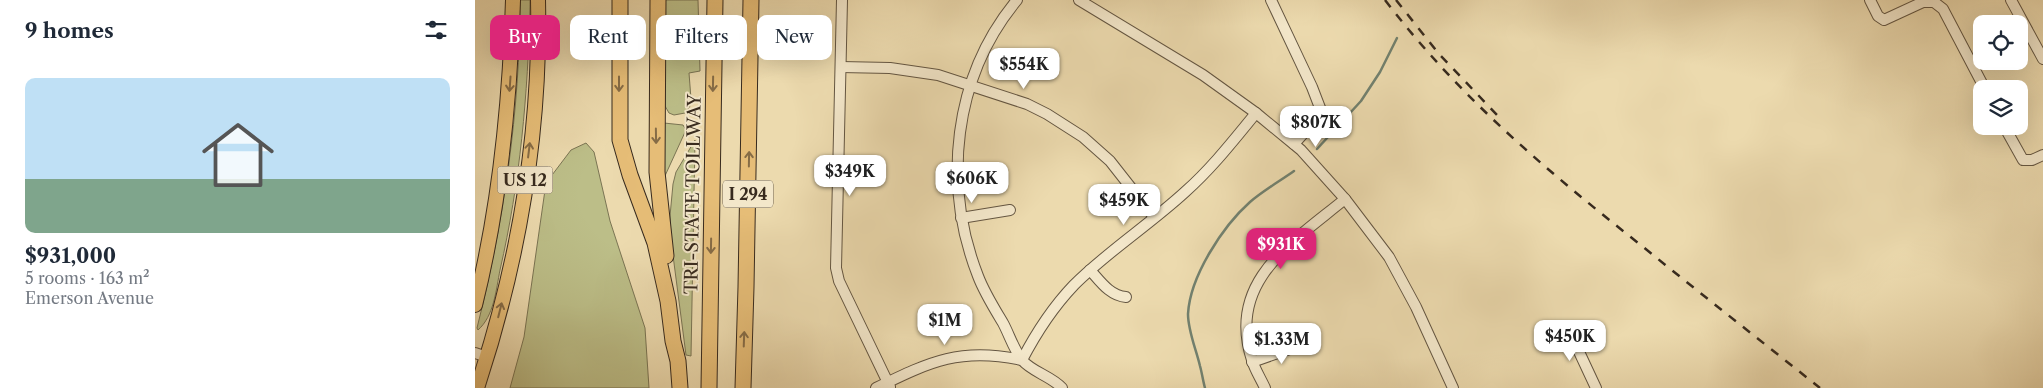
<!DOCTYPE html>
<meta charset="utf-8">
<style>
body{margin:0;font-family:"Libre Caslon Text",serif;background:#f2f2f3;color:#1f2937;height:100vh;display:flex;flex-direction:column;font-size:19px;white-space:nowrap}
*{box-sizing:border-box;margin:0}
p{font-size:16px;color:#747a83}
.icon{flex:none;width:28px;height:28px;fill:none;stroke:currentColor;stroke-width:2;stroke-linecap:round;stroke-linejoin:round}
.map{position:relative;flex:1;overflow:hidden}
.side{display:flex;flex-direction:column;background:#fff;width:475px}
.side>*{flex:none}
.guide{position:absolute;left:15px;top:15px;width:475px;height:45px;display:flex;gap:10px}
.tools{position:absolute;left:1498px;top:15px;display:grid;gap:10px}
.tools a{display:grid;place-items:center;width:55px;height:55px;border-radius:10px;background:#fff;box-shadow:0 5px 20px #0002;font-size:25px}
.price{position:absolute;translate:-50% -42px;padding:0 11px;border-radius:10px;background:#fff;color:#222;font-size:16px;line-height:32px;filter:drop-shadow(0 1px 2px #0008)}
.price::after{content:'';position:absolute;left:50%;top:30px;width:15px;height:11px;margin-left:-8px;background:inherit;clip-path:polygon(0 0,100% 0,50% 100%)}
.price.current{background:#db2777;color:#fff}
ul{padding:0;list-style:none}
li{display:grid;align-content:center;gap:10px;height:265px;padding:0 25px}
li+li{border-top:1px solid #e0e1e3}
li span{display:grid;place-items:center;height:155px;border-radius:10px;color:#555}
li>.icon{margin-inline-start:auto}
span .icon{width:90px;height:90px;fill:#fffc;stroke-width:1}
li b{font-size:21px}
h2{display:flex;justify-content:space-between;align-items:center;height:60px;padding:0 25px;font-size:21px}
.tag{padding:0 18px;border-radius:10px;background:#fff;box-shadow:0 5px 20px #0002;font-size:18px;line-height:45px}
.tag.current{background:#db2777;color:#fff}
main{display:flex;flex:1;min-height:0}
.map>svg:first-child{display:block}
.green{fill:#bcbe88;stroke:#7a7453}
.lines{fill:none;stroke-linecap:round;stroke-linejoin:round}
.stream{stroke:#72816f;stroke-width:2.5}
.minor-casing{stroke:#645642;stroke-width:12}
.major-casing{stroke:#372a1e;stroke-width:16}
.highway-casing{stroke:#372a1e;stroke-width:17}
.minor{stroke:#f3e7ca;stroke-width:10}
.major{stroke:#e6bd77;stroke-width:14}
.highway{stroke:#e6bd77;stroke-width:15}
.rail{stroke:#372a1e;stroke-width:2.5;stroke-dasharray:9 9;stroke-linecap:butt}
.oneway{stroke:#866c46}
.labels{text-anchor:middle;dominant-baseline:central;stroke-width:4;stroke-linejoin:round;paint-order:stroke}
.shield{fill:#f3e7ca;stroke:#6f6352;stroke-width:1}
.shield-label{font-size:16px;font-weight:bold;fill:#372a1e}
.street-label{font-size:18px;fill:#372a1e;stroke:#f3e7ca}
</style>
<main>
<section class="side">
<h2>9 homes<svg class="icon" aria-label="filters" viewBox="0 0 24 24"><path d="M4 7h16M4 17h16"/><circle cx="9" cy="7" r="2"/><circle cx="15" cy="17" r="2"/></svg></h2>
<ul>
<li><span style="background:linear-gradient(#bfe0f5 65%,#7fa58c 0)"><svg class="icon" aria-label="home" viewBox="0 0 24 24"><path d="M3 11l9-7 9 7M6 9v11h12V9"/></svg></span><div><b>$931,000</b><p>5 rooms · 163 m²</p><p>Emerson Avenue</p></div></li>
</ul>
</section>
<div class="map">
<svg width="1568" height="388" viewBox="0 0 1568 388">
<rect width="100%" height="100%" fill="#ecdaae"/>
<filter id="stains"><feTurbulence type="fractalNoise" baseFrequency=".004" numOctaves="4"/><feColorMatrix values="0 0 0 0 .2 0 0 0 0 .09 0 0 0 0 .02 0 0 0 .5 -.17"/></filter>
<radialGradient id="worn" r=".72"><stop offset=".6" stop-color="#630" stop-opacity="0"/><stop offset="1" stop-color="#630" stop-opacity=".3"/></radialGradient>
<g class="green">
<path d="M45,0H55V5C53,94 45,183 25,270C21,290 19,316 3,330L2,328C29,220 45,112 45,0Z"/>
<polygon points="188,0 223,0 225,71 214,73 216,99 215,106 210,113 199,115 194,113 190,106"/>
<polygon points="189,123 208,125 211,130 189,178"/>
<polygon points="220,140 216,356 211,355 196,240 195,216 198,184 201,172"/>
<polygon points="111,143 119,152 135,221 170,328 174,388 35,388 49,337 71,183 96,150"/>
</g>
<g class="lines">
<g class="stream">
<polyline points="842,149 886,101 905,72 922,38"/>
<path d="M730,388C728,381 727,373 725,366C721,349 713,331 713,314C715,276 748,226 775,202C789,190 805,181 819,171"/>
</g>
<g class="minor-casing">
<g id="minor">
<polyline points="367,0 361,268 364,281 415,387"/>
<path d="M542,0C478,77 467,184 503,276C509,292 519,308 528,323C534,334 539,350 547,360C557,372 576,376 587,388"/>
<polyline points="604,0 728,75 781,113 826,150 870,199 914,257 941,307 978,388"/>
<polyline points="796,0 837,87 847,113 819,144"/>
<polyline points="1395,0 1403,16 1409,20 1448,2 1459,2 1468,9 1510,89"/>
<polyline points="1536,0 1568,59"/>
<polyline points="366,67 415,68 463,75 552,104 572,114 608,137 635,161 679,217"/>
<polyline points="1529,126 1548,160 1557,160 1568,155"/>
<polyline points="486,218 535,210"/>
<path d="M615,270C625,281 635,296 651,297"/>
<polyline points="1092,326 1121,388"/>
<polyline points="0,353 12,357"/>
<polyline points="777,362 829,344"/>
<path d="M401,388C456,361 486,347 547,360C561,333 578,307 599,285C633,251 674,225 710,192C737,168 758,141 781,113"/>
<path d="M790,388C786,379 780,370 777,360C751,281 818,242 870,199"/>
</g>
</g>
<g class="major-casing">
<g id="major">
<path d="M0,305C25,205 35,103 38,0"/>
<path d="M2,388C43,264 66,131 63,0"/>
</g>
</g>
<g class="highway-casing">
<g id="highway">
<polyline points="145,0 145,140 155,175 180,243 193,301 198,341 203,361 205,388"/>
<polyline points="183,0 182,172 191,256"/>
<polyline points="234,388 240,0"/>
<polyline points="268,388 271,287 276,0"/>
</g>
</g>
<use href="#minor" class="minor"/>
<use href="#major" class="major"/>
<use href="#highway" class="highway"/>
<g class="rail">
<path d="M910,0C985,98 1071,170 1167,246C1226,294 1286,341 1345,388"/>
<polyline points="921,0 964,54 1024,117"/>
</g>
</g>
<defs><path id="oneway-shaft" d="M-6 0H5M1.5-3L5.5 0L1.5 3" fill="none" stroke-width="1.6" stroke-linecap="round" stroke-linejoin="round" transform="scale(1.25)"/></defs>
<g class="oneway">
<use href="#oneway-shaft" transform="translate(35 84) rotate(94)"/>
<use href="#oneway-shaft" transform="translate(144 84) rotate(90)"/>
<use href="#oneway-shaft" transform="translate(238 84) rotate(91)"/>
<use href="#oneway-shaft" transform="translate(181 136) rotate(89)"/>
<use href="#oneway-shaft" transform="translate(54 150) rotate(-83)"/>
<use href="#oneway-shaft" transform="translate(274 159) rotate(-89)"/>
<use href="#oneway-shaft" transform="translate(236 246) rotate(91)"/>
<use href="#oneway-shaft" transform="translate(25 310) rotate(-76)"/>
<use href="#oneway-shaft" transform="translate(269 339) rotate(-88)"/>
</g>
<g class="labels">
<g class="shield">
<rect x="22.5" y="166.5" width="55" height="27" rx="4"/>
<rect x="248" y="180.5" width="50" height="27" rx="4"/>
</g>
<g class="shield-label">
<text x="50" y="180">US 12</text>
<text x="273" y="194">I 294</text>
</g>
<g class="street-label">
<text transform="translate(218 194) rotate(-89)">TRI-STATE TOLLWAY</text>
</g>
</g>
<rect width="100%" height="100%" filter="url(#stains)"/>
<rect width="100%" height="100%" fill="url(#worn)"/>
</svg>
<div class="tools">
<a><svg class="icon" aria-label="locate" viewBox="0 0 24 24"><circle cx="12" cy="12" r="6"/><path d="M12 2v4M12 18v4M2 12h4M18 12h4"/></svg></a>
<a><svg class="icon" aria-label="layers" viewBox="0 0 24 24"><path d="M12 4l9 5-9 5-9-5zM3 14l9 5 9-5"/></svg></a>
</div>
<b class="price" style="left:549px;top:90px">$554K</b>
<b class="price" style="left:841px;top:148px">$807K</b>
<b class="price" style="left:375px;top:197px">$349K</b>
<b class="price" style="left:497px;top:204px">$606K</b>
<b class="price" style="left:649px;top:226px">$459K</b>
<b class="price current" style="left:806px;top:270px">$931K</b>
<b class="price" style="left:470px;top:346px">$1M</b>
<b class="price" style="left:1095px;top:362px">$450K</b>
<b class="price" style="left:807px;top:365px">$1.33M</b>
<div class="guide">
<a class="tag current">Buy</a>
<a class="tag">Rent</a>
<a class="tag">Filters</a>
<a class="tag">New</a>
</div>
</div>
</main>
